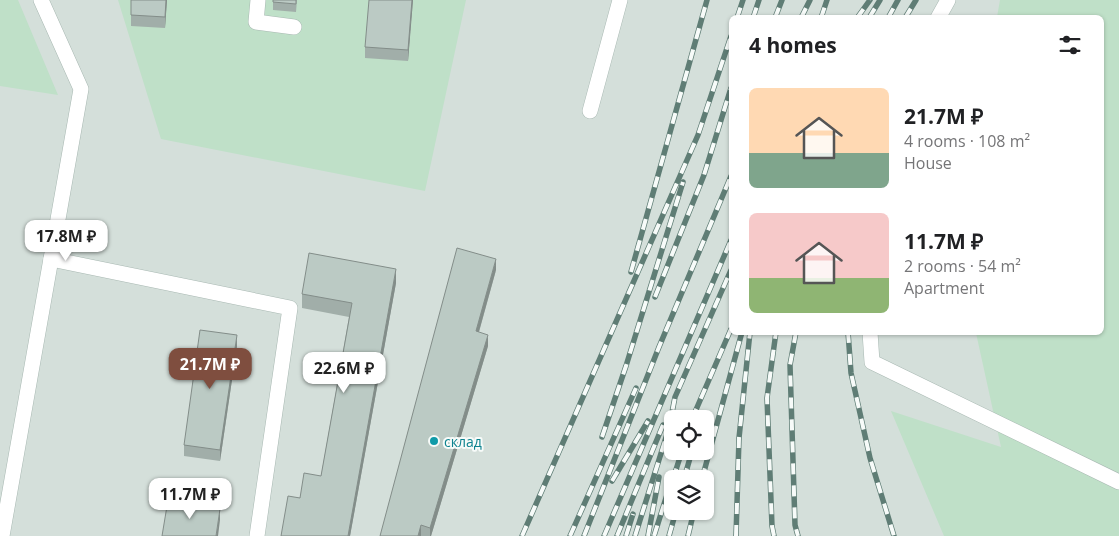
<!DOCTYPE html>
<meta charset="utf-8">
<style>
body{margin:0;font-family:"Open Sans",sans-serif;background:#f2f2f2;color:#202124;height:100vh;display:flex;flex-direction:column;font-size:19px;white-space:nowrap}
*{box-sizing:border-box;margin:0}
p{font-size:16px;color:#757577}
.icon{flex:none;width:28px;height:28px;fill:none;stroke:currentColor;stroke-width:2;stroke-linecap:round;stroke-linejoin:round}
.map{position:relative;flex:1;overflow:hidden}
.details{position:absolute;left:729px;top:15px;width:375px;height:320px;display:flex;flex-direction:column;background:#fff;border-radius:8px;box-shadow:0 1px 4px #0004}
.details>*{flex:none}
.buttons{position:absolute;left:664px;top:410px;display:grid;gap:10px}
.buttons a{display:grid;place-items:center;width:50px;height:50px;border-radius:8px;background:#fff;box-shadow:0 1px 4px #0004;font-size:25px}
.price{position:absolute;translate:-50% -42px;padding:0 11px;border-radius:10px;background:#fff;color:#222;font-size:16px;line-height:32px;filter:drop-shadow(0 1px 2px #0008)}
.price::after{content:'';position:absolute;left:50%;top:30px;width:15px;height:11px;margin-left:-8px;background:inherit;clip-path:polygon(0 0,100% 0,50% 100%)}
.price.active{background:#7f4e3f;color:#fff}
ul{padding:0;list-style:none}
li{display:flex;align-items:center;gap:15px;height:125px;padding:0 20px}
li span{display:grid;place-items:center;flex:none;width:140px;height:100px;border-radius:8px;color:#555}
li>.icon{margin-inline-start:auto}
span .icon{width:60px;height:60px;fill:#fffc;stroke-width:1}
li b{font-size:21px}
h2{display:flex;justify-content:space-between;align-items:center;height:60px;padding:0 20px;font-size:21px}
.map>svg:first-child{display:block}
.built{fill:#d4dfda;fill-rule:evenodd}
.green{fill:#bfe0c8}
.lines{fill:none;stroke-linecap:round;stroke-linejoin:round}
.minor-casing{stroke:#a8b8b2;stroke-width:16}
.minor{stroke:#fff;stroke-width:15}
.rail-casing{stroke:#5f7d75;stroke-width:5.5}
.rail{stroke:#f7fbf9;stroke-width:4;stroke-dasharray:11;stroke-linecap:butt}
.wall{fill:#a1aea9}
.shaded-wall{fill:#838d89}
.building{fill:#bbcac4;stroke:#838d89}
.culture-dot{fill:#0f9aa8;stroke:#f7fbf9;stroke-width:2}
.labels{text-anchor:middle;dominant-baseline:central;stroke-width:4;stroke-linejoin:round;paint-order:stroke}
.culture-label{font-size:14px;fill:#0d838f;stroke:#f7fbf9;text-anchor:start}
</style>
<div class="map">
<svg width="1119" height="536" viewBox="0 0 1119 536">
<rect width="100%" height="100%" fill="#e6efeb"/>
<path class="built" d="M0,0H1119V536H0ZM731,18H1101V332H731ZM672,419H705V451H672ZM672,479H705V511H672Z"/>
<g class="green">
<polygon points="0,0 18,0 58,95 0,86"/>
<polygon points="118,0 466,0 425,191 161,139"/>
<polygon points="1000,0 1119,0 1119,536 944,536 891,411 1001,447 976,333 1101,332 1101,18 997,17"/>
</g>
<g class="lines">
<g class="minor-casing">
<g id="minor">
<polyline points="258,0 256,22 294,27"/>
<polyline points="938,18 948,0"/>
<polyline points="590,111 620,0"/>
<polyline points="51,259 290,308 257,536"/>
<polyline points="870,332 872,362 1119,482"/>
<polyline points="2,536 81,89 41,0"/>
</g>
</g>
<use href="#minor" class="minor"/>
<g class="rail-casing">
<g id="rail">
<polyline points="737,18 743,0"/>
<polyline points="753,18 759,0"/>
<polyline points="775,18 782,0"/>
<polyline points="801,18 810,0"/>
<polyline points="821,18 827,0"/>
<polyline points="857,18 870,0"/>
<polyline points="869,18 880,0"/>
<polyline points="888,18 898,0"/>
<polyline points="905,18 916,0"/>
<polyline points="631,272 707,0"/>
<polyline points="655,297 704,175 731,88"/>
<polyline points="796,332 790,365 795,525 798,536"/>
<polyline points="848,332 851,373 870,458 894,536"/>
<polyline points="692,419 731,329"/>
<polyline points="602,437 626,366 683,182"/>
<polyline points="673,479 682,451"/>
<polyline points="684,479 692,451"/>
<polyline points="702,479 742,332"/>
<polyline points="612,481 648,421"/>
<polyline points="522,536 698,135 731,36"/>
<polyline points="570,536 636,388"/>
<polyline points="584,536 659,347 731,176"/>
<polyline points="604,536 731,240"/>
<polyline points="617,536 663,425"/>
<polyline points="626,536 633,514"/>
<polyline points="635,536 669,428 675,397 731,270"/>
<polyline points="648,536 659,477"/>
<polyline points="654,536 672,479"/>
<polyline points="669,536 676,511"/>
<polyline points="688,536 694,511"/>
<polyline points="736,536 739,438 750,332"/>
<polyline points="774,536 772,526 767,398 776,332"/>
</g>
</g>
<use href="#rail" class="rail"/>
</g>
<g class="wall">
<polygon points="167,0 165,28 131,26 131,15"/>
<polygon points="273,0 297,0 296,12 273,10"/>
<polygon points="413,0 408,61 365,58 365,47"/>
<polygon points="496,270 479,332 488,346 431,536 380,536"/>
<polygon points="396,283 350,536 281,536 300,498 321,476 349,317 302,308 302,294"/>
<polygon points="237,346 220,461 184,456 184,445"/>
</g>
<g class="shaded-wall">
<polygon points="166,0 167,0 165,28 165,17"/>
<polygon points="412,0 413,0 408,61 408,50"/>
<polygon points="496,259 496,270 476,342 476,331"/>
<polygon points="396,269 396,283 350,536 348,536"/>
<polygon points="237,335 237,346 220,461 220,450"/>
<polygon points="488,335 488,346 431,536 430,536 430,528"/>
<polygon points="220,509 220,520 218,536 216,536"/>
<polygon points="421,525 421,536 418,536"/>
</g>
<g class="building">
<polygon points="131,0 166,0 165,17 131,15"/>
<polygon points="273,0 296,0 296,4 273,2"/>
<polygon points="369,0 412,0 408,50 365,47"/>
<polygon points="457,248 496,259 476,331 488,335 430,528 421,525 418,536 380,536"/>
<polygon points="309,253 396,269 348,536 281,536 288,496 300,498 304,473 321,476 352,303 302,294"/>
<polygon points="200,330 237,335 220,450 184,445"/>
<polygon points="168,500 220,509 216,536 162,536"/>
</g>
<circle class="culture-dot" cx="434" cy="441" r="5"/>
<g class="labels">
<g class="culture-label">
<text x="444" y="441">склад</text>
</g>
</g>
</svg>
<div class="buttons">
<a><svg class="icon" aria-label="locate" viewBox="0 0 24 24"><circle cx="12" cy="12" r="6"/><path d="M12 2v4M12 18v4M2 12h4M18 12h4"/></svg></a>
<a><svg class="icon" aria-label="layers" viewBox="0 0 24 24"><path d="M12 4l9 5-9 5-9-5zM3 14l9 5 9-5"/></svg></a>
</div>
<b class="price" style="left:66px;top:262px">17.8M ₽</b>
<b class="price active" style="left:210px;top:390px">21.7M ₽</b>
<b class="price" style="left:344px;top:394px">22.6M ₽</b>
<b class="price" style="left:190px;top:520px">11.7M ₽</b>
<section class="details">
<h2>4 homes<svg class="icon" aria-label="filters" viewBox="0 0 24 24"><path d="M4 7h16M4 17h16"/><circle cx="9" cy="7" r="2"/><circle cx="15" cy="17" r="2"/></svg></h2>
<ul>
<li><span style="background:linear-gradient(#ffd9b3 65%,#7fa58c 0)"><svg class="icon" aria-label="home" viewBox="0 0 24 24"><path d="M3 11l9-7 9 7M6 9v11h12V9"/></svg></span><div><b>21.7M ₽</b><p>4 rooms · 108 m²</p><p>House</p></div></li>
<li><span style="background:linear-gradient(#f6c9c9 65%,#8fb573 0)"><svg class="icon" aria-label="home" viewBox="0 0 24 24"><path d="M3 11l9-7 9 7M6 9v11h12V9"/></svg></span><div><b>11.7M ₽</b><p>2 rooms · 54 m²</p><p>Apartment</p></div></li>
</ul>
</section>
</div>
